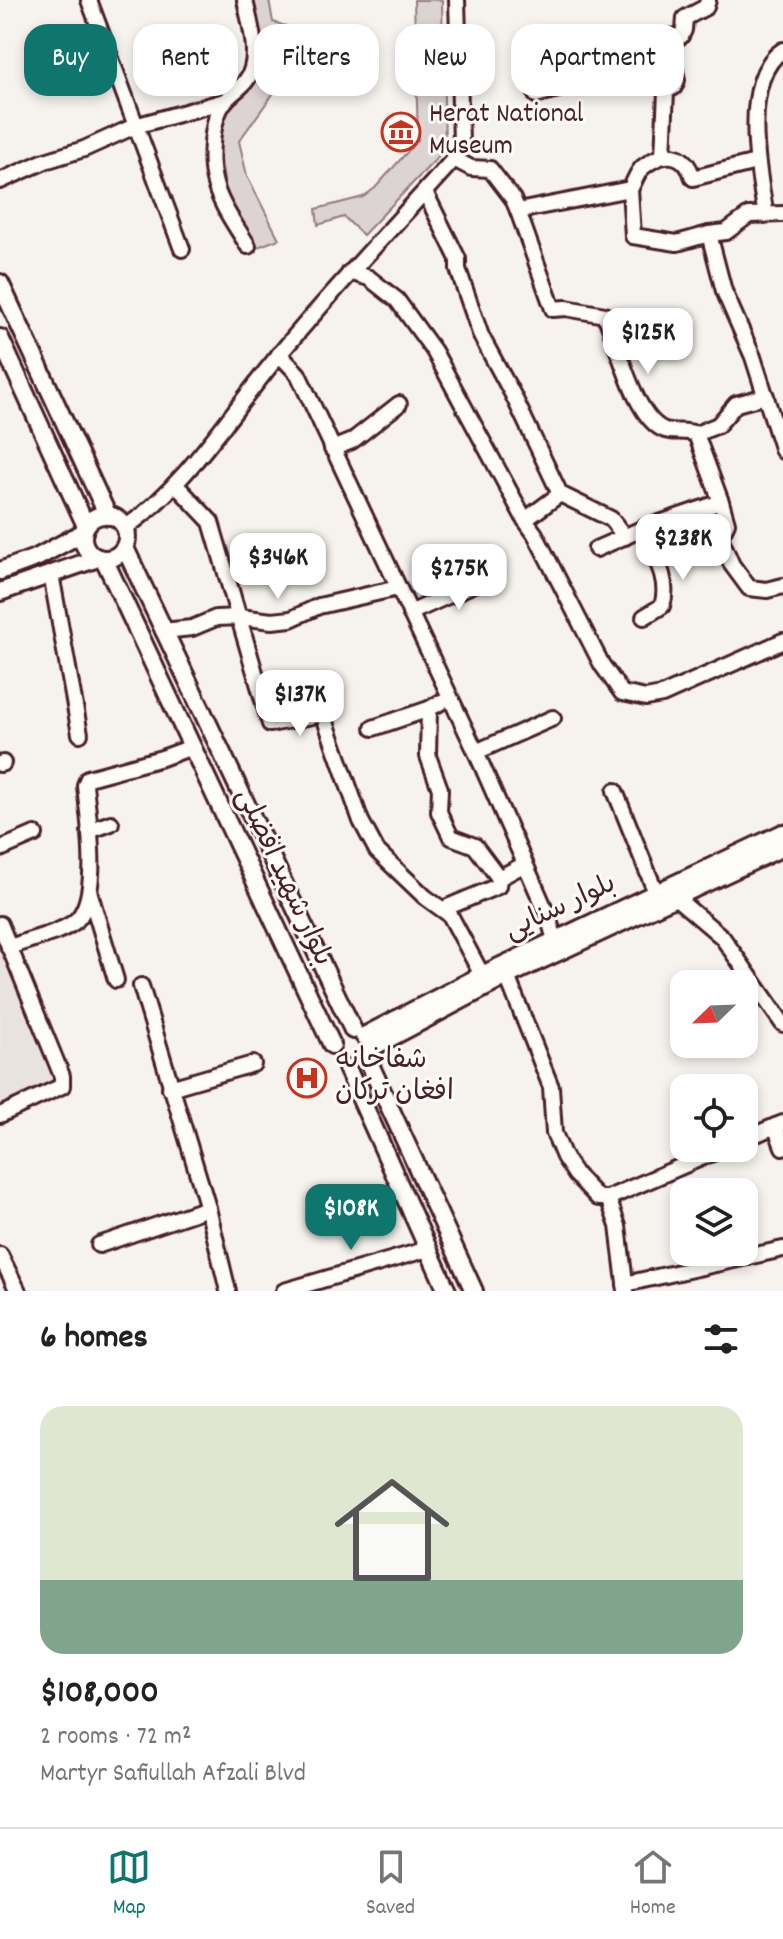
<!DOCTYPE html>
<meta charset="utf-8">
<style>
body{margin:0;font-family:Dekko,"Playpen Sans Arabic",sans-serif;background:#f6f6f6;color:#222;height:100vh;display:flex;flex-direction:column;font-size:30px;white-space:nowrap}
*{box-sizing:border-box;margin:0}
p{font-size:26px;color:#767676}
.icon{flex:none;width:44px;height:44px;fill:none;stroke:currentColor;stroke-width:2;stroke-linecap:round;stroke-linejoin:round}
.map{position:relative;height:1291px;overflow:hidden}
.details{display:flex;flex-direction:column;background:#fff;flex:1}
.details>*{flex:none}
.banner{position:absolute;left:24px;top:24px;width:736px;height:72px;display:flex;gap:16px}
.needle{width:52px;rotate:247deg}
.tools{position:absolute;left:670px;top:970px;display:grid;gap:16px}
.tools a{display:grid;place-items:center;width:88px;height:88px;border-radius:16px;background:#fff;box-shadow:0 4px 12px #0003;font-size:40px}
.price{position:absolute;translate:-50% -68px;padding:0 18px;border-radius:16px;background:#fff;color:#222;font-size:26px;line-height:52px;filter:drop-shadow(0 2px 4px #0008)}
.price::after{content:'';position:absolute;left:50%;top:48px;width:24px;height:18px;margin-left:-12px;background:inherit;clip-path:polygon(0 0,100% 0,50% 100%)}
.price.current{background:#0f766e;color:#fff}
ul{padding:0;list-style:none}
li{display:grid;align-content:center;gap:16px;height:424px;padding:0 40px}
li span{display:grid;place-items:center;height:248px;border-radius:24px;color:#555}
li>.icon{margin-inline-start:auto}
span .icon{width:144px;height:144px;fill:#fffc;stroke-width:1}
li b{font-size:34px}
h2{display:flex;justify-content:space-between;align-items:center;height:96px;padding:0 40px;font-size:34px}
.tag{padding:0 28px;border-radius:24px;background:#fff;box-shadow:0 4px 12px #0003;font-size:28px;line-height:72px}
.tag.current{background:#0f766e;color:#fff}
.tabs{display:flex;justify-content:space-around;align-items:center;height:112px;border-top:2px solid #e0e0e0;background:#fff;font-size:22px;color:#767676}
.tabs a{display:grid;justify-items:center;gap:4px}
.tabs .current{color:#0f766e}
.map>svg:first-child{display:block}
.built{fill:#e9e3e0}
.green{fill:#dcd4d2;stroke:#937a7e;stroke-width:2}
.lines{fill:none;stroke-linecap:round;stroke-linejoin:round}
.minor-casing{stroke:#4a1f2b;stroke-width:20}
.major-casing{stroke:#4a1f2b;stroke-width:22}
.minor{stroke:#fdfcf7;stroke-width:14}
.major{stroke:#fdfcf7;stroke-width:16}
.labels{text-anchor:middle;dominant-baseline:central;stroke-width:6;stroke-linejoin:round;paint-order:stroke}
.poi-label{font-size:28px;fill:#4a1f2b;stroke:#fdfcf7;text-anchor:start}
.street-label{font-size:28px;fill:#4a1f2b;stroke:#fdfcf7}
</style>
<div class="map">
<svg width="783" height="1291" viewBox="0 0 783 1291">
<rect width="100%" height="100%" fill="#f6f3ef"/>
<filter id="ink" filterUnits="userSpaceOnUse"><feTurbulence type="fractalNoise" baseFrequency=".0125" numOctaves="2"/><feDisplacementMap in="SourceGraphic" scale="16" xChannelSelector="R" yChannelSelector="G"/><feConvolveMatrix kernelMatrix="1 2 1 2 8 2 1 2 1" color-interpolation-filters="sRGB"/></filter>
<g filter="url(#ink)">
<polygon class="built" points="0,931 60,1084 0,1111"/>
<g class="green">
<polygon points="252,0 269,0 273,22 286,26 288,73 239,141 247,176 279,239 255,248 228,208 217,133 223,117 260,72 261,44"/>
<polygon points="414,0 442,0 445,147 436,159 363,235 344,217 318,225 316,209 363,197 375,188 418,140"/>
</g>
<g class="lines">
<g class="minor-casing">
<g id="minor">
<polyline points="89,0 182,249"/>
<path d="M245,0C249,20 258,48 252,68C248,85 235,89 225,101C211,118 209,159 214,180C219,203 236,226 248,246"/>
<polyline points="536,95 569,86 584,87 668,37 681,36 684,30 685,18 706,7 708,0"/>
<polyline points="663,156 666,91 674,87 677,80 668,37"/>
<path d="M454,159L471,168L490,169L513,199L518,211L553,309L566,308L605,315C618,343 634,419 665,430C674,433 686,430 696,434L721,502L642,529L596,549"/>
<polyline points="0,181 45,161 84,149 135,126 225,101"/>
<polyline points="630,189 633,236 677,243 709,234 726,232 749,215 783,214"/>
<polyline points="425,192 458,259 458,269 481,336 513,395 560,494"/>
<path d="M518,211L630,189C634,183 637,172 643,167C664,150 685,151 693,178L756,162"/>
<path d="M766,215C758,172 740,78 783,50"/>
<polyline points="709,234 724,291 753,357 783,451"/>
<polyline points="350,272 369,278 397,300 434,351 525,520 535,534 602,665 622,693 646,698 662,695 783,641"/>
<polyline points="279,354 298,374 476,752 548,916 555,940"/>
<polyline points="696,434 718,425 736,404 766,396"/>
<polyline points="332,449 352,441 399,404"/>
<polyline points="175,484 211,522 270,724 323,714 361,821 377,851 425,897 450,915 482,975"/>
<polyline points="721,502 727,523 720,537 732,565 749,588 767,590 783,586"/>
<polyline points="525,520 560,494 611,519 625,537"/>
<path d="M125,528C188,484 230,413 279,355C335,287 396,224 454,159L461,142L457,0"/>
<path d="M642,529C653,554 671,579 662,606L644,617"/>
<polyline points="51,574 80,734"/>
<polyline points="410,613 492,576"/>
<polyline points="163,631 192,628 216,618 240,617 272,621 291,619 319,606 398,588"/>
<polyline points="429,709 428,756 440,789 439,812 451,837 475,846 499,878"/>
<polyline points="373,728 429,709 441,702"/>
<polyline points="476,752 553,718"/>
<polyline points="0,764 3,763"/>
<polyline points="615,791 656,893"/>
<polyline points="89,831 111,823"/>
<polyline points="0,849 35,834"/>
<polyline points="90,894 116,980"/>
<polyline points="675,897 722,937 783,1024"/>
<polyline points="443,909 498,886 499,878 525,864"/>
<polyline points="0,924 62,1076 62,1086 0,1115"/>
<path d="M9,948C29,938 54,936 73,923C103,902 88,818 85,785L88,778L162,758L192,747"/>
<polyline points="507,976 551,1087 554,1133 564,1157 576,1175 598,1198 608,1198 724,1148"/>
<polyline points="141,986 208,1208 228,1291"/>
<polyline points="170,1088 253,1064"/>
<polyline points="775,1126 783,1147"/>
<polyline points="744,1139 783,1123"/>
<polyline points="608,1198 618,1226 626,1291"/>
<polyline points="99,1245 208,1208"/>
<polyline points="0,1255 18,1291"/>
<polyline points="625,1284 783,1249"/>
<polyline points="284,1291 428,1249"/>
</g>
</g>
<g class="major-casing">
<g id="major">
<polyline points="0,283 108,516"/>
<polyline points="0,338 86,526"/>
<circle cx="105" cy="537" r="22"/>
<polyline points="125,548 353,1030"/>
<polyline points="104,559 332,1045"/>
<polyline points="0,571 38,557 84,532"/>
<polyline points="0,592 98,558"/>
<polyline points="364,1036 482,975 783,833"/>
<polyline points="369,1049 507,976 783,847"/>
<polyline points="367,1058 474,1291"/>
<polyline points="347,1068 447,1291"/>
</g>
</g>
<use href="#minor" class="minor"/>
<use href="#major" class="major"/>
</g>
</g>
<defs>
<g id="museum-ring" transform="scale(2)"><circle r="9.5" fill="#fdfcf7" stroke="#c8321e" stroke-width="1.5"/><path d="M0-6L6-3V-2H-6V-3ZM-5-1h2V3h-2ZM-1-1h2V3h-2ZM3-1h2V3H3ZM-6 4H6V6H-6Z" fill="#c8321e"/></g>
<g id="hospital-ring" transform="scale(2)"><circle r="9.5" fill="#fdfcf7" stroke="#c8321e" stroke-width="1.5"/><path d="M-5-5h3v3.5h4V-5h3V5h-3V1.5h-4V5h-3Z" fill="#c8321e"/></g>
</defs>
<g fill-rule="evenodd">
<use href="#museum-ring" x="401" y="132"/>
<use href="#hospital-ring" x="307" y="1078"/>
</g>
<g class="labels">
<g class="poi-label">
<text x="429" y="116">Herat National<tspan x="429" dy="32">Museum</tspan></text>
<text x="335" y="1062">شفاخانه<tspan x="335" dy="32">افغان ترکان</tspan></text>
</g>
<g class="street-label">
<text transform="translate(282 878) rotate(65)">بلوار شهید افضلی</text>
<text transform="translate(561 909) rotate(-25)">بلوار سنایی</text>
</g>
</g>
</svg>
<div class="tools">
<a><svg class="needle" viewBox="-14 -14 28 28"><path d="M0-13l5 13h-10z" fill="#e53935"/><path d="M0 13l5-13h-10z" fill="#767676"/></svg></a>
<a><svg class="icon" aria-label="locate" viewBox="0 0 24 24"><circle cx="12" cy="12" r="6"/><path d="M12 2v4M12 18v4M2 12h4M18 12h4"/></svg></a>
<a><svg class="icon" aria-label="layers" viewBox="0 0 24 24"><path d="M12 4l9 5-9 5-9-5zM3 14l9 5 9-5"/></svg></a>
</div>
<b class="price" style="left:648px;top:376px">$125K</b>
<b class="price" style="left:683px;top:582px">$238K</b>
<b class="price" style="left:278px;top:601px">$346K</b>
<b class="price" style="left:459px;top:612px">$275K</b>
<b class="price" style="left:300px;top:738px">$137K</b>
<b class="price current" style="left:351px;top:1252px">$108K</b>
<div class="banner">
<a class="tag current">Buy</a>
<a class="tag">Rent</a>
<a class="tag">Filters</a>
<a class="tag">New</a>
<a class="tag">Apartment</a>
</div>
</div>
<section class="details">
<h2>6 homes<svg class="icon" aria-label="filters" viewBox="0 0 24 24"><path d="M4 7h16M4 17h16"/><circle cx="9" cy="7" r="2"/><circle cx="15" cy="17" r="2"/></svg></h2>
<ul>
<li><span style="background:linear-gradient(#dfe7d0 70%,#7fa58c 0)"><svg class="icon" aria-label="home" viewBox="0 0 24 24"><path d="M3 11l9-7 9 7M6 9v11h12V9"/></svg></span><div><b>$108,000</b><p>2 rooms · 72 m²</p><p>Martyr Safiullah Afzali Blvd</p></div></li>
</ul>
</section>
<nav class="tabs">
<a class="current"><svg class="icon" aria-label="map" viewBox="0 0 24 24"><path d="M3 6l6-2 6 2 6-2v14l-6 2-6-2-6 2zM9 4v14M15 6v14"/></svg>Map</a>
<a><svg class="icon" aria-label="saved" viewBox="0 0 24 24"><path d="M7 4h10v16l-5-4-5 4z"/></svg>Saved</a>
<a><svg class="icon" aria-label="home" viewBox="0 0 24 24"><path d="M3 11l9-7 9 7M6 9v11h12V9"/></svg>Home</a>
</nav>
